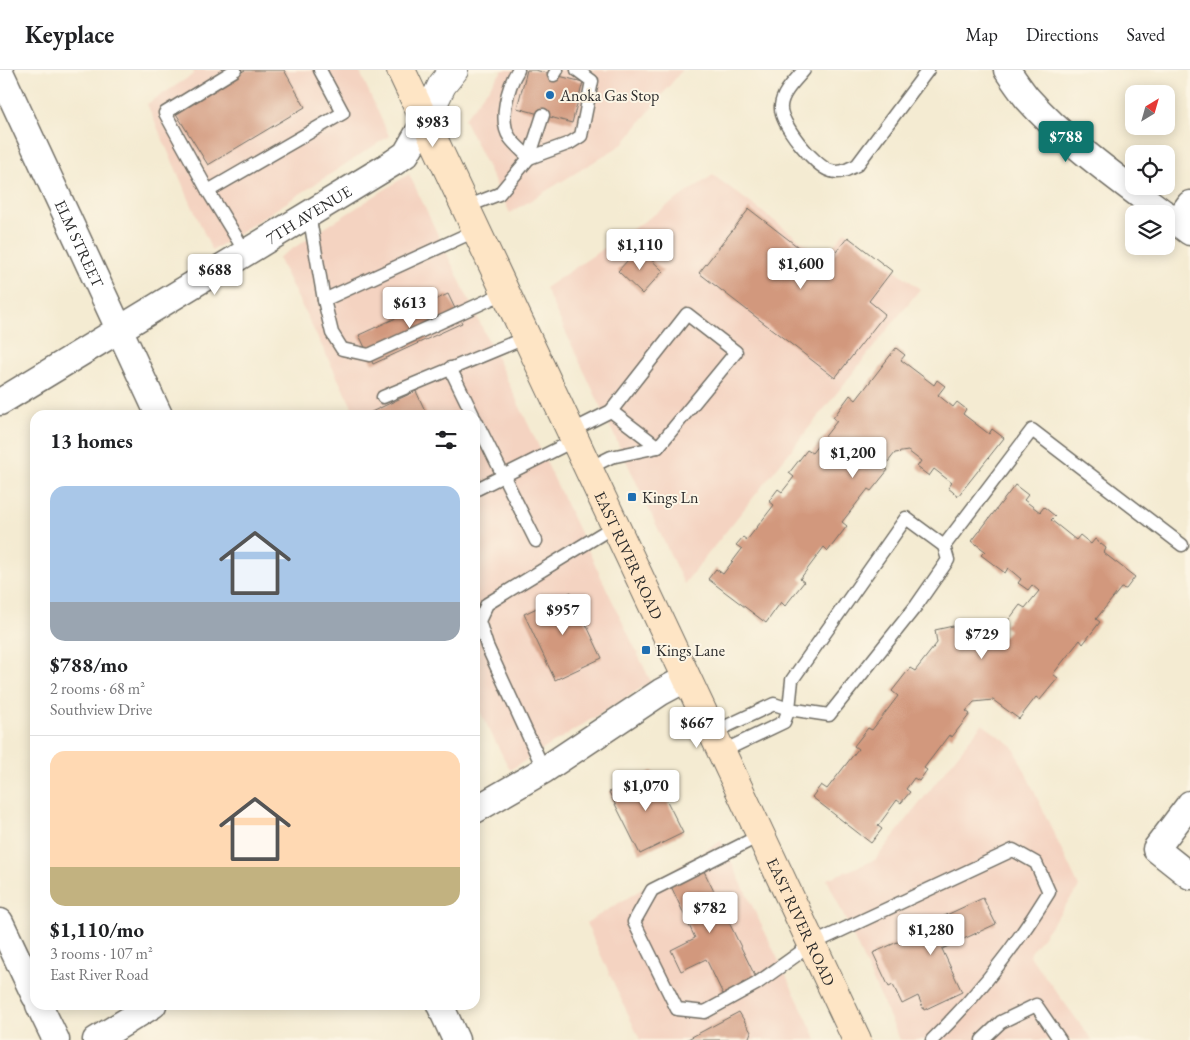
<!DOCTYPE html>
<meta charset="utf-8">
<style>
body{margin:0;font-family:"EB Garamond",serif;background:#f6f6f6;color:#202124;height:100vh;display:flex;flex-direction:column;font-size:19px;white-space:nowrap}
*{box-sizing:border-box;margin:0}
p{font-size:16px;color:#757577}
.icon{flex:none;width:28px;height:28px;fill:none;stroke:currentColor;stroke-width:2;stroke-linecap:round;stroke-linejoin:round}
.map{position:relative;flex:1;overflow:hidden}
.drawer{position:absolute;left:30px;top:340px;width:450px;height:600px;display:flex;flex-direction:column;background:#fff;border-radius:15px;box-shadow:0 2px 12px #0003}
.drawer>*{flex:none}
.needle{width:32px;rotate:37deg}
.tools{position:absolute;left:1125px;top:15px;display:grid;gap:10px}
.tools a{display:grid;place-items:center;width:50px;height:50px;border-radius:10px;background:#fff;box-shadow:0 2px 12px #0003;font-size:25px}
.price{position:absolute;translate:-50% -42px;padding:0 11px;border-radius:5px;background:#fff;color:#222;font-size:16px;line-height:32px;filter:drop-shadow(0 1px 2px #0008)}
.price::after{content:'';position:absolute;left:50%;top:30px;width:15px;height:11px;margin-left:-8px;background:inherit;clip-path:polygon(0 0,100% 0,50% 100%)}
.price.on{background:#0f766e;color:#fff}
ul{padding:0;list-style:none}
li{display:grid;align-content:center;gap:10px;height:265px;padding:0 20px}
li+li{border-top:1px solid #e0e0e0}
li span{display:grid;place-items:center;height:155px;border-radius:15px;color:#555}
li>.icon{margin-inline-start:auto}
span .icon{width:90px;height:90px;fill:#fffc;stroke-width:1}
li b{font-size:21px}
h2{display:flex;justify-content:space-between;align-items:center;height:60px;padding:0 20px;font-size:21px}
header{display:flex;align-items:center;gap:30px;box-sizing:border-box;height:70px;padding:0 25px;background:#fff;border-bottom:1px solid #e0e0e0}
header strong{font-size:24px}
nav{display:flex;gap:28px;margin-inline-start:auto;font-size:18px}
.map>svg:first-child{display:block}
.built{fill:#f4d3c1}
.building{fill:#d2987d}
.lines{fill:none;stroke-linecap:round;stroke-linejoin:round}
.service-casing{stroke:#716e65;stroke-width:15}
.minor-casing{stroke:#716e65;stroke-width:29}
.tertiary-casing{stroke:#716e65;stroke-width:30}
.secondary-casing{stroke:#716e65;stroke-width:30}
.service{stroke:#fff;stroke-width:12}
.minor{stroke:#fff;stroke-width:26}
.tertiary{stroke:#fff;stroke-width:28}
.secondary{stroke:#fee5c5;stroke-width:28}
.poi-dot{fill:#1f6fb2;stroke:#fcf5e5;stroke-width:2}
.labels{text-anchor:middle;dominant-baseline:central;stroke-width:4;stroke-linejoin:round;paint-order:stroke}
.poi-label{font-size:16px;fill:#2b2b2b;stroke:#fcf5e5;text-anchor:start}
.street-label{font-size:16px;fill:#2b2b2b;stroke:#fcf5e5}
</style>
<header>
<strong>Keyplace</strong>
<nav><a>Map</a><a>Directions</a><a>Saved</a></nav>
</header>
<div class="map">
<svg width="1190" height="970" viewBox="0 0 1190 970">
<rect width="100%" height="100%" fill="#fcf5e5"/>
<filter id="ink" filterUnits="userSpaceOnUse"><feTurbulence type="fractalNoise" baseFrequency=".02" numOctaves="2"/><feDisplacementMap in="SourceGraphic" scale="10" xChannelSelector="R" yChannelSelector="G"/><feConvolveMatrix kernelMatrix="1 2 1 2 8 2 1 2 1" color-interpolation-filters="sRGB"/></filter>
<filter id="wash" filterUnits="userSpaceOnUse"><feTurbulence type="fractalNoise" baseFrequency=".0096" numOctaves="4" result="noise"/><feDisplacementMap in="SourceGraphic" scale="20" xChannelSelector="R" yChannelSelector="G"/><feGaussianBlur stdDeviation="1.12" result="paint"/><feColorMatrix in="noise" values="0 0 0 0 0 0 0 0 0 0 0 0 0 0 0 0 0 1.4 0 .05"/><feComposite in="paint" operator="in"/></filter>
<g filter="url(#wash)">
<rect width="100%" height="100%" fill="#f4ebd2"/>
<g class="built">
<polygon points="193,0 359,0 389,66 212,181 147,34 194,4"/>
<polygon points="503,0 682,0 623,74 510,143 464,49"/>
<polygon points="409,104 651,612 510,700 475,632 475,345 356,345 278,188"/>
<polygon points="713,105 824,188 845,161 920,219 684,514 545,218"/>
<polygon points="982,654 1013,676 1079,817 1029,885 1092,970 900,970 827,809 875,790"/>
<polygon points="721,771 817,970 640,970 586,853"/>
</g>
<g id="blocks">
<g class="building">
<polygon points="245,0 284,0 305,37 208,95 175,42"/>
<polygon points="527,0 535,0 583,12 572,53 517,38"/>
<polygon points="749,139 824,197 848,167 892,201 869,231 885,244 835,308 699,203"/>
<polygon points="639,178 663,201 642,224 618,201"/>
<polygon points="448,224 462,253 373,294 359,265"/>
<polygon points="896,278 905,285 901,290 934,315 937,310 945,316 938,325 953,337 957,332 966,339 963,344 989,364 992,359 1004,368 958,426 948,418 952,413 934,399 929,406 917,397 921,391 908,381 895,383 884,397 888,400 871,421 868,419 842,452 847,456 828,481 824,477 800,509 804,512 785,536 781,532 766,553 708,509 716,499 723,504 742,479 736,475 743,467 747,470 774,435 769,431 778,419 782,422 794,407 789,403 807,380 812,383 837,351 833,348 850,325 856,330"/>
<polygon points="416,321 427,345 365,345"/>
<polygon points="1015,415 1028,425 1024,430 1040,442 1044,437 1055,446 1051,450 1076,470 1080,465 1091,474 1095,469 1106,478 1104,483 1135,507 1126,519 1121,518 1096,549 1100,552 1083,574 1080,570 1053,604 1058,608 1040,630 1036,627 1019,649 993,630 974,632 966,641 970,644 952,667 949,665 924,698 927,700 919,711 914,708 906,719 910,722 901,733 897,730 878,756 882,759 871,773 812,727 821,715 827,719 858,679 854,676 868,658 872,660 898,626 892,621 910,598 915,601 937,573 935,560 953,556 956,573 969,571 968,566 984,562 986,570 991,569 997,574 1009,560 1004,556 1020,535 1025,538 1039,521 1032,515 1028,520 1018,513 1021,509 1008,498 1005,503 981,485 985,481 972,471"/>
<polygon points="571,522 602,588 555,610 524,544"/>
<polygon points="652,701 683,763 640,784 609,722"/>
<polygon points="703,799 756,908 723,924 706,889 681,901 671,880 695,868 670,814"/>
<polygon points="983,828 996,854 942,879 962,922 924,940 918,926 902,934 893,915 889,917 873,883 926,859 925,855"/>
<polygon points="739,942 751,962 748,970 686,970"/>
</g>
</g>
</g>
<g filter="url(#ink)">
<use href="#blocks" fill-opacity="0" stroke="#716e65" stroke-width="1"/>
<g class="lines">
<g class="service-casing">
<g id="service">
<polyline points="235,0 165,43 208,121 246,183"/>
<path d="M804,0C796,10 782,22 781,36C779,53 815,97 831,101C841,104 848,99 857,95L928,0"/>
<polyline points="554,5 557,0"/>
<polyline points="529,88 570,73 581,66 592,11 577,0"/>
<polyline points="529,88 543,45"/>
<polyline points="208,121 343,43 320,0"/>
<path d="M466,137L499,124L529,88C523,81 515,75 510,68C498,51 508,16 518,0"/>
<polyline points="309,144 324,230 332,263 342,279 369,285 506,222"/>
<polyline points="324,230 477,160"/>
<polyline points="450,298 473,345"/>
<polyline points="383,327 527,267"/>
<polyline points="611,341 658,377"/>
<polyline points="475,349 536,471"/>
<polyline points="571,361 611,341 687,244 736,282 658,377 611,387 589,398"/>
<polyline points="475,420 575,370"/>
<polyline points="944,476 948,490 916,536 829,645 789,639 792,610 906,448 944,476 1032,360 1182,475"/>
<polyline points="712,663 774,634 789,639 784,652 721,682"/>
<polyline points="544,700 487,576 479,551 487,534 616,455"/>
<path d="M761,765L652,820L634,852L677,939L705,942L756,914L812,874L1013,780L1036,793L1049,822C1016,876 977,926 932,970"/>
<polyline points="982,970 1001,952 1036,935 1060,970"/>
</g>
</g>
<g class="minor-casing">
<g id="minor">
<path d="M1007,0C1013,9 1020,19 1027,28C1067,73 1117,108 1165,144"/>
<path id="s1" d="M0,2L159,345"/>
<polyline points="1166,144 1190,162"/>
<polyline points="1177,152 1190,134"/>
<path id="s2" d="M0,332L393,93L406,84L425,51"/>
<polyline points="1190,734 1156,779 1190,806"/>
<polyline points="475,740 544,700 661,622 687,608"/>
<polyline points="0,852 35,926"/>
<polyline points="39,935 56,970"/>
<polyline points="440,935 456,970"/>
<polyline points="96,970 153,935"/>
</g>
</g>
<g class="tertiary-casing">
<polyline id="tertiary" points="425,51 442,15 454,0"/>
</g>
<g class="secondary-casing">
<g id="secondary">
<path id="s3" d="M401,0L857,970"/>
</g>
</g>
<use href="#service" class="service"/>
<use href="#minor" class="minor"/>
<use href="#tertiary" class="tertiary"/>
<use href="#secondary" class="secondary"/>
</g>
</g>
<g class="poi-dot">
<circle cx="550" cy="25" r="5"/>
<rect x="627" y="422" width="10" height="10" rx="2.5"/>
<rect x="641" y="575" width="10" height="10" rx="2.5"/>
</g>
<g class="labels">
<g class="poi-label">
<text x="560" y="25">Anoka Gas Stop</text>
<text x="642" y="427">Kings Ln</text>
<text x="656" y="580">Kings Lane</text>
</g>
<g class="street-label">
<text stroke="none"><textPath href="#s2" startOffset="361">7TH AVENUE</textPath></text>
<text stroke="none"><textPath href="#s1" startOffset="189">ELM STREET</textPath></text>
<text stroke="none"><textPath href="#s3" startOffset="536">EAST RIVER ROAD</textPath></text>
<text stroke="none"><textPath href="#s3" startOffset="941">EAST RIVER ROAD</textPath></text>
</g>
</g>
</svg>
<div class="tools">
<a><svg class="needle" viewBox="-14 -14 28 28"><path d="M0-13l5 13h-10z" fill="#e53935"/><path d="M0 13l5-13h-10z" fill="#757577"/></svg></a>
<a><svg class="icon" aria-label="locate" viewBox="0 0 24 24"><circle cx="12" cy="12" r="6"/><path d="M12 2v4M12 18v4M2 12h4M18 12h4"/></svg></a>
<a><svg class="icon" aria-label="layers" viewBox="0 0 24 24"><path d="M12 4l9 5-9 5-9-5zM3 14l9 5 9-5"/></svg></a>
</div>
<b class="price" style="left:433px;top:78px">$983</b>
<b class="price on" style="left:1066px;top:93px">$788</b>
<b class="price" style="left:640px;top:201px">$1,110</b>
<b class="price" style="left:801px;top:220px">$1,600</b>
<b class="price" style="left:215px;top:226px">$688</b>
<b class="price" style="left:410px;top:259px">$613</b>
<b class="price" style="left:853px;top:409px">$1,200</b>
<b class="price" style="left:563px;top:566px">$957</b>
<b class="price" style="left:982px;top:590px">$729</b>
<b class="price" style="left:697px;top:679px">$667</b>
<b class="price" style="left:646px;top:742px">$1,070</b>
<b class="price" style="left:710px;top:864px">$782</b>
<b class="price" style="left:931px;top:886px">$1,280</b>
<section class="drawer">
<h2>13 homes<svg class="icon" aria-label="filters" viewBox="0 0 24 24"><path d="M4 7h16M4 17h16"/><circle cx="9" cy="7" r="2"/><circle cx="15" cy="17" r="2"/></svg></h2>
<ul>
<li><span style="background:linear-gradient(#a9c7e8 75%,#9aa5b1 0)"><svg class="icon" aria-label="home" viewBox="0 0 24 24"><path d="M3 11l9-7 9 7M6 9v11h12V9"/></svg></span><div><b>$788/mo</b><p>2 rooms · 68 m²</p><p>Southview Drive</p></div></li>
<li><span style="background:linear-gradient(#ffd9b3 75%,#c2b280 0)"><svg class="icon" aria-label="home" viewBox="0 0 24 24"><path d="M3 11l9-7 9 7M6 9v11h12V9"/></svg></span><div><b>$1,110/mo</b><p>3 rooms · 107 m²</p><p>East River Road</p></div></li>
</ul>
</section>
</div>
